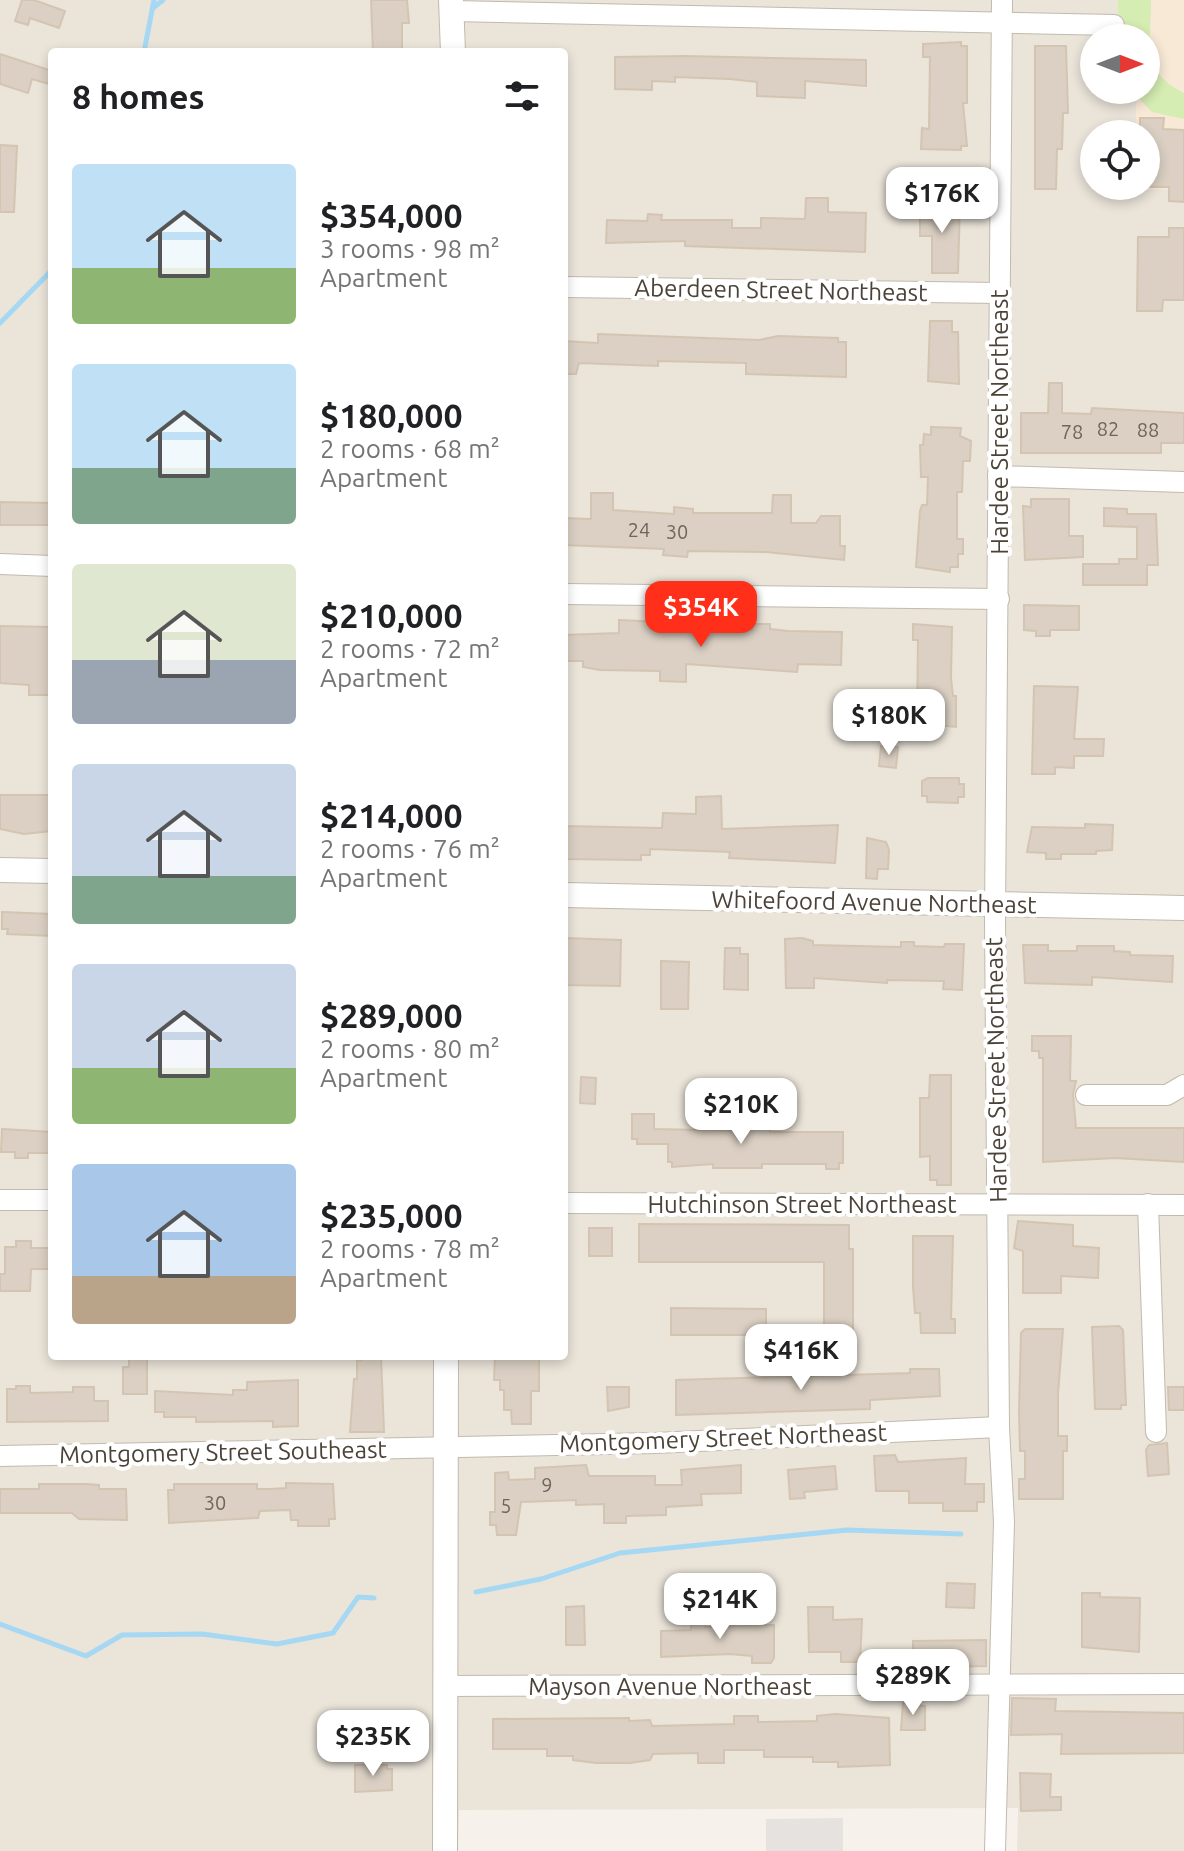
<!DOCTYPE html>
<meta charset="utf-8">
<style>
body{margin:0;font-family:Ubuntu,sans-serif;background:#f6f6f6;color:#202124;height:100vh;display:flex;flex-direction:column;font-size:30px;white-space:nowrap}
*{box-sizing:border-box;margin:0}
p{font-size:26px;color:#757577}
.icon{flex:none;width:44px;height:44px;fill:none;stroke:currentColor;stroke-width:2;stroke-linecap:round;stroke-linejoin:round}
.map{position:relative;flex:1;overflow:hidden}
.sheet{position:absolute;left:48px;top:48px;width:520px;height:1312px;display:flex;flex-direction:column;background:#fff;border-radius:8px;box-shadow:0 4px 12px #0003}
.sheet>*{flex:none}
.needle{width:52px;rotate:90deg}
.tools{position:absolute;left:1080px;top:24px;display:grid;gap:16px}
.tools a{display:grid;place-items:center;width:80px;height:80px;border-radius:50%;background:#fff;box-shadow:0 4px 12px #0003;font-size:40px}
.price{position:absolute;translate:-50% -68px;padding:0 18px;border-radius:16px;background:#fff;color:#222;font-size:26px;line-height:52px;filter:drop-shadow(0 2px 4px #0008)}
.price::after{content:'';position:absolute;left:50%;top:48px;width:24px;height:18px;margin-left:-12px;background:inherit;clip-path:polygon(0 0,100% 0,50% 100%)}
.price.active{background:#ff2f19;color:#fff}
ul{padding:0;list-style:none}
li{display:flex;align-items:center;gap:24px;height:200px;padding:0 24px}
li span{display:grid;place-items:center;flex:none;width:224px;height:160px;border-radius:8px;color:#555}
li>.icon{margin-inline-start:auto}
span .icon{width:96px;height:96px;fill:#fffc;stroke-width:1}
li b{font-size:34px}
h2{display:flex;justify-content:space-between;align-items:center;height:96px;padding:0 24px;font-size:34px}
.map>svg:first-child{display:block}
.residential{fill:#eae4d9;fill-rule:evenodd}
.commercial{fill:#f8e8d6}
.green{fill:#d5ecb2}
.parking{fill:#e5e2df}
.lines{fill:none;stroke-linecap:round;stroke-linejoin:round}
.stream{stroke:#a6d8f4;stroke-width:5}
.building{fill:#dbd0c3;stroke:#d4c5b2;stroke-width:2}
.minor-casing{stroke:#c2baad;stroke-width:22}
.tertiary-casing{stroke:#c2baad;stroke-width:26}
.minor{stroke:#fff;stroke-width:20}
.tertiary{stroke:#fff;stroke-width:24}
.labels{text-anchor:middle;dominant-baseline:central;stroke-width:8;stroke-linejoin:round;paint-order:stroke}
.number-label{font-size:20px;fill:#6f665b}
.street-label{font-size:24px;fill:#4b4338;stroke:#fff}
</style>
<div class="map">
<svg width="1184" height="1851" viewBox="0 0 1184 1851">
<rect width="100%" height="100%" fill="#f6f2eb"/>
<path class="residential" d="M0,0H1136V38H1094V90H1136V134H1094V186L1184,190V1851H1017L1018,1808L459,1810L458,1851H0ZM52,52H564V1356H52Z"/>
<polygon class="commercial" points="1136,0 1184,0 1184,190 1137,189 1137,186 1146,186 1146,134 1136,134 1136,90 1146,90 1146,38"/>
<path class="green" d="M1118,0H1151C1151,43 1140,71 1184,93V119L1152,112L1131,90H1146V38H1118Z"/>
<polygon class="parking" points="843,1818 843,1851 766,1851 766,1819"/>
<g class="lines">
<g class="stream">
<polyline points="153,8 163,0"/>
<polyline points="144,52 154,0"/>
<polyline points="0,323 52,270"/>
<polyline points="476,1592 541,1579 620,1553 847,1530 961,1534"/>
<polyline points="0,1624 86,1656 122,1635 202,1634 277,1644 333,1633 358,1597 374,1598"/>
</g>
</g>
<g class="building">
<polygon points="22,0 34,0 65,11 59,28 30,18 28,25 15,21"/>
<polygon points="371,0 407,0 409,23 402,23 402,52 373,52"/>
<polygon points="961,42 961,46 967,46 967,103 963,103 967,146 961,146 961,150 921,149 922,128 929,129 930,57 923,57 923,44"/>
<polygon points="1035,46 1066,46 1068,113 1063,113 1062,149 1057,149 1056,189 1035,189"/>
<polygon points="0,54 52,71 52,85 32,79 28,93 0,84"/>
<polygon points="685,56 866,60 866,86 805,81 805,98 757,96 757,82 730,79 675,77 675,82 652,81 652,90 615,89 615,57"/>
<polygon points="1140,118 1164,118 1163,129 1184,130 1184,202 1169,201 1169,187 1146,187 1146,134 1140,134"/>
<polygon points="0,145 17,146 14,212 0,212"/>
<polygon points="806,198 828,198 828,212 866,213 865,252 685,246 685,241 606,243 607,220 647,221 648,214 662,215 661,220 732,220 732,228 761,228 761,218 805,219"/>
<polygon points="920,204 960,204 958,273 932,273 932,236 920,236"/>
<polygon points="1169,228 1184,228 1184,300 1163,300 1162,311 1137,311 1138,237 1169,237"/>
<polygon points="930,321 952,321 952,332 958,332 959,384 928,381"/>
<polygon points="598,334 759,340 778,336 838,338 838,342 846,342 846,377 746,374 746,363 658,361 658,366 579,363 576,374 564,374 564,341 598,343"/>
<polygon points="1049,383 1062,383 1062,413 1091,414 1092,408 1184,413 1184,443 1161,443 1161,453 1021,453 1021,413 1048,413"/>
<polygon points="931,427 961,428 960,436 971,441 970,461 963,461 962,492 957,492 957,539 963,539 963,554 958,554 958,567 950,567 950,572 916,567 920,511 922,505 927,505 928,477 921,477 920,445 923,445 924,434 931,435"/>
<polygon points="591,493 613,493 613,510 674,514 674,507 693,509 693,513 772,513 773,495 791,495 791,523 816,523 821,516 840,516 840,546 845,546 844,560 766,552 688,551 687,557 663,555 664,549 564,545 564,518 591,519"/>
<polygon points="1031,499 1069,499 1069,536 1083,536 1083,557 1025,560 1023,506 1031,507"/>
<polygon points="0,502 52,503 52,525 0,525"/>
<polygon points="1104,508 1127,509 1127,514 1156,514 1158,565 1147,565 1147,585 1083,585 1083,564 1119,564 1119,559 1137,559 1137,527 1104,526"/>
<polygon points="1024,605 1079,606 1079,630 1050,630 1050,636 1036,636 1036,631 1024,630"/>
<polygon points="619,620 681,623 681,628 745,630 752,630 752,624 770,624 770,629 788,631 842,632 841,665 798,664 797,672 686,664 686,682 660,681 660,671 600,670 583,667 583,661 564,661 564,635 619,633"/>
<polygon points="913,624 952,627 951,678 953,696 956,696 956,727 917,723 918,640 913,640"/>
<polygon points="0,626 51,627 52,683 49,695 29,695 29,685 0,683"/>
<polygon points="1034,686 1078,687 1074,739 1104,739 1103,756 1074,756 1074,768 1055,767 1055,774 1032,774"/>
<polygon points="881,746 898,747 896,768 879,766"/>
<polygon points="928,778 959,778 959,784 964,784 964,797 958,797 958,803 927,802 927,796 922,796 922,781"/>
<polygon points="0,795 52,795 51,831 24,834 0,829"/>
<polygon points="721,796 722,829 838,825 835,863 729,858 730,852 650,849 650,855 641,855 641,860 564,859 564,826 662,828 663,813 696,814 696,797"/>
<polygon points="1085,824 1113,825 1112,850 1096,851 1096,854 1061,854 1061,859 1046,859 1046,853 1027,852 1032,827 1085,828"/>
<polygon points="867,838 886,842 889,850 888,869 878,869 877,879 866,878"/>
<polygon points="2,912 52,914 52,936 7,934 8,929 2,929"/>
<polygon points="564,938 621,940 620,986 564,985"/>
<polygon points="802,938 813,941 813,945 901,947 901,942 914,942 914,946 944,947 945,944 964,944 962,990 943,989 944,981 887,980 887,983 814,978 814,988 786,988 785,939"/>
<polygon points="1023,945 1048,945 1048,951 1077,951 1077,946 1114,946 1114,951 1130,952 1130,955 1173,956 1172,982 1092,977 1092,985 1025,983"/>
<polygon points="725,948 740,948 740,954 748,954 748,990 724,989"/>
<polygon points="661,961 689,962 688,1009 661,1009"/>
<polygon points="1032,1036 1071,1036 1070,1081 1076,1081 1073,1094 1076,1128 1184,1128 1184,1162 1115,1158 1043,1162 1043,1058 1039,1058 1039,1051 1032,1051"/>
<polygon points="930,1075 951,1075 951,1185 937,1185 937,1180 930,1180 930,1156 920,1157 920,1098 929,1098"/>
<polygon points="581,1077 596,1078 595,1104 580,1103"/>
<polygon points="632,1114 654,1114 654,1129 746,1131 746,1126 770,1126 770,1132 843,1132 843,1163 839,1163 839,1169 826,1169 826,1164 762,1164 762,1168 713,1168 713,1164 672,1167 672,1162 668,1162 668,1144 637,1144 637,1139 632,1139"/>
<polygon points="2,1129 52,1132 52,1153 28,1153 28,1158 15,1158 15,1152 1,1152"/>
<polygon points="1018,1221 1073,1225 1073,1246 1099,1248 1098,1278 1061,1276 1061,1293 1023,1293 1023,1251 1014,1248"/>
<polygon points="639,1224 849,1225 849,1249 853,1249 853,1330 824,1330 824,1262 639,1262"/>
<rect x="589" y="1228" width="23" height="28"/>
<polygon points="913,1236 953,1236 951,1319 955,1319 955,1333 921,1333 920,1313 915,1313 913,1287"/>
<polygon points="16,1241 31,1241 31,1248 52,1248 52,1269 31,1269 30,1291 0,1291 0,1274 5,1274 5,1247 16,1247"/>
<polygon points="671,1308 766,1309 766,1335 671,1335"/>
<polygon points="1119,1326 1123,1330 1126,1405 1121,1405 1121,1409 1095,1409 1092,1327"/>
<polygon points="1025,1329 1063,1329 1058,1394 1058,1436 1067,1436 1067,1451 1063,1451 1063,1499 1019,1499 1019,1479 1025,1479 1025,1451 1020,1451 1019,1412 1021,1333"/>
<polygon points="129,1356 147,1356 147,1394 123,1394 123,1367 129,1367"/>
<polygon points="361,1356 381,1356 384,1432 350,1432 354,1379 357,1379 357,1360 361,1360"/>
<polygon points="495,1356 539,1356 539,1391 531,1391 531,1424 512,1424 511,1410 504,1410 504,1390 500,1390 500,1380 494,1380"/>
<polygon points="910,1369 939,1369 940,1396 870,1400 870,1409 676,1415 676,1380 910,1373"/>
<polygon points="298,1380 298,1426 273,1427 273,1421 196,1422 196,1417 164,1417 164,1412 155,1412 155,1391 233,1395 233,1390 247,1390 247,1382"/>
<polygon points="16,1386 30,1386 30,1393 73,1392 73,1387 94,1387 94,1401 108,1401 108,1421 7,1422 7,1389 16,1389"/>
<polygon points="607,1387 629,1387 629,1407 608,1411"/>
<polygon points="1168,1387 1184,1387 1184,1410 1169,1410"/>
<polygon points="1167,1443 1169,1474 1148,1476 1146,1450 1149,1445"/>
<polygon points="895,1455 898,1462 966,1458 965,1484 984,1484 984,1502 977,1502 977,1511 943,1511 943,1503 909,1503 909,1491 876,1491 874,1456"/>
<polygon points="586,1465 589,1476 655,1476 655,1485 682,1485 681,1470 741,1465 741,1493 701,1494 702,1505 666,1507 666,1515 626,1516 626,1523 604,1523 604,1504 576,1505 576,1500 521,1502 516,1535 497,1535 496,1525 490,1525 490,1512 495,1512 495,1473 508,1472 509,1480 535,1479 535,1468"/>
<polygon points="835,1466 837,1489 804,1492 805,1498 790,1499 788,1470"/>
<polygon points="286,1483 333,1484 335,1519 329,1519 329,1526 298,1526 298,1520 291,1520 290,1510 260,1511 258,1518 169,1523 168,1490 174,1490 174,1484 257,1484 257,1489 270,1489 286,1488"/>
<polygon points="39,1484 86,1484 99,1485 99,1489 126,1489 127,1520 79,1519 72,1513 0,1513 0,1489 39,1489"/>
<polygon points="947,1583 975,1584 974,1608 946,1607"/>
<polygon points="1082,1593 1100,1593 1100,1597 1140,1598 1139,1652 1082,1647"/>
<polygon points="584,1606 585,1645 566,1645 566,1607"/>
<polygon points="808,1607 833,1607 833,1620 862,1619 860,1662 841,1662 841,1652 809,1652"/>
<polygon points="691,1616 705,1616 705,1627 774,1625 774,1658 771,1663 752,1663 752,1656 730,1654 661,1657 661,1631 691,1630"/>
<polygon points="986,1640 986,1666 913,1668 913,1641"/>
<polygon points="1012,1698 1056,1699 1055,1711 1184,1713 1184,1753 1061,1754 1062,1734 1011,1735"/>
<polygon points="903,1703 925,1706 925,1730 901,1730"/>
<polygon points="835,1714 889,1718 890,1765 838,1767 838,1762 813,1762 813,1757 764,1757 764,1750 724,1750 724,1763 698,1763 698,1753 653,1754 650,1760 630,1763 596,1763 573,1760 573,1756 547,1756 547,1749 493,1749 493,1719 629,1718 629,1721 650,1720 652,1726 734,1724 734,1716 758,1716 758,1722 817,1721 817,1716"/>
<polygon points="355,1765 387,1765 387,1769 392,1769 392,1790 355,1792"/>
<polygon points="1020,1773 1051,1774 1050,1797 1061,1797 1061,1810 1021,1811"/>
</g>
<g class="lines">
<g class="minor-casing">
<g id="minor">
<polyline points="453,11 1114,25"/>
<polyline points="564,287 999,293"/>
<polyline points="998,476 1184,482"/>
<polyline points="0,564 52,566"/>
<polyline points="564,594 999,599"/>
<polyline points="1086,1095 1167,1095 1184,1085"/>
<polyline points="0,1200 52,1200"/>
<polyline points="564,1203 1184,1205"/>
<polyline points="1148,1204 1156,1432"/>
<polyline points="0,1456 655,1443 999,1427"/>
<polyline points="445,1686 1184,1684"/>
<polyline points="995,1851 1004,1522 999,1427 995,919 1002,0"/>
</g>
</g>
<g class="tertiary-casing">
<g id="tertiary">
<polyline points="451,0 453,52"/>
<polyline points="0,870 52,871"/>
<polyline points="564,895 1184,908"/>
<polyline points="445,1851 446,1356"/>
</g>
</g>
<use href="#minor" class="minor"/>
<use href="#tertiary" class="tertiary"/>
</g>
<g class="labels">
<g class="number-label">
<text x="1108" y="428">82</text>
<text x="1148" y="429">88</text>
<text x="1072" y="431">78</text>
<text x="639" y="529">24</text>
<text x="677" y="531">30</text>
<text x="547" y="1484">9</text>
<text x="215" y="1502">30</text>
<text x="506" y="1505">5</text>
</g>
<g class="street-label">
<text transform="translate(781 290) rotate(1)">Aberdeen Street Northeast</text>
<text transform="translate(999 422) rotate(-90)">Hardee Street Northeast</text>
<text transform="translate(874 902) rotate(1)">Whitefoord Avenue Northeast</text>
<text transform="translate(996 1070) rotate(-91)">Hardee Street Northeast</text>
<text x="802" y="1204">Hutchinson Street Northeast</text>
<text transform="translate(723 1438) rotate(-2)">Montgomery Street Northeast</text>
<text transform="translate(223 1452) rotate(-1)">Montgomery Street Southeast</text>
<text x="670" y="1686">Mayson Avenue Northeast</text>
</g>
</g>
</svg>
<div class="tools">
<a><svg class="needle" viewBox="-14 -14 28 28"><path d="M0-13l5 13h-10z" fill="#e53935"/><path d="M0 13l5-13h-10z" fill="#757577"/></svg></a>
<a><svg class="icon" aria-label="locate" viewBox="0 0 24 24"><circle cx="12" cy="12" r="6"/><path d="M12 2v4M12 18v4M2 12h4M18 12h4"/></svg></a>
</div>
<b class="price" style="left:942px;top:235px">$176K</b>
<b class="price active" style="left:701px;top:649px">$354K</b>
<b class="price" style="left:889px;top:757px">$180K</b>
<b class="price" style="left:741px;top:1146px">$210K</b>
<b class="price" style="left:801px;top:1392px">$416K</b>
<b class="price" style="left:720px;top:1641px">$214K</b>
<b class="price" style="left:913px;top:1717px">$289K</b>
<b class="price" style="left:373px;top:1778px">$235K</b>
<section class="sheet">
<h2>8 homes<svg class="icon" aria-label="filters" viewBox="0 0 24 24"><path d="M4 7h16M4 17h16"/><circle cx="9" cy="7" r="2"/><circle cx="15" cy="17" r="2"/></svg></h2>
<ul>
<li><span style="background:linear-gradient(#bfe0f5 65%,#8fb573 0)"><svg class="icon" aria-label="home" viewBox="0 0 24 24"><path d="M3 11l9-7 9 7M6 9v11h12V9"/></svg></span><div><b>$354,000</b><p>3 rooms · 98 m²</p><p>Apartment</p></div></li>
<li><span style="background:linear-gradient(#bfe0f5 65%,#7fa58c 0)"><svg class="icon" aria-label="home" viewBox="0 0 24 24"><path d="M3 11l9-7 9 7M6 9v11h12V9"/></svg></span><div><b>$180,000</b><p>2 rooms · 68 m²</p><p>Apartment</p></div></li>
<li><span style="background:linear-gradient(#dfe7d0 60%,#9aa5b1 0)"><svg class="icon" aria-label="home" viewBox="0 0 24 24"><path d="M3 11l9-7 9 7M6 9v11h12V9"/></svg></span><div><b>$210,000</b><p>2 rooms · 72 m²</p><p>Apartment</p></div></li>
<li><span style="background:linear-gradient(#c9d6e8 70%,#7fa58c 0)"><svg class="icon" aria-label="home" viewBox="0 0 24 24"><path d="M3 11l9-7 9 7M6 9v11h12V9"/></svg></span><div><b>$214,000</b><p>2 rooms · 76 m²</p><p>Apartment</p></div></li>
<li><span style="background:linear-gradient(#c9d6e8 65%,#8fb573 0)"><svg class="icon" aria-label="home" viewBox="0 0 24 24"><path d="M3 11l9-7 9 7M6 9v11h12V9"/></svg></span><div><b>$289,000</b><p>2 rooms · 80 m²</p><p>Apartment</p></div></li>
<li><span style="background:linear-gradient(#a9c7e8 70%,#b9a48a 0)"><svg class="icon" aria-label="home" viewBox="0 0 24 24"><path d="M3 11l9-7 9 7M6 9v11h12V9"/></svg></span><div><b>$235,000</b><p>2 rooms · 78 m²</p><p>Apartment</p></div></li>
</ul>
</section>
</div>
